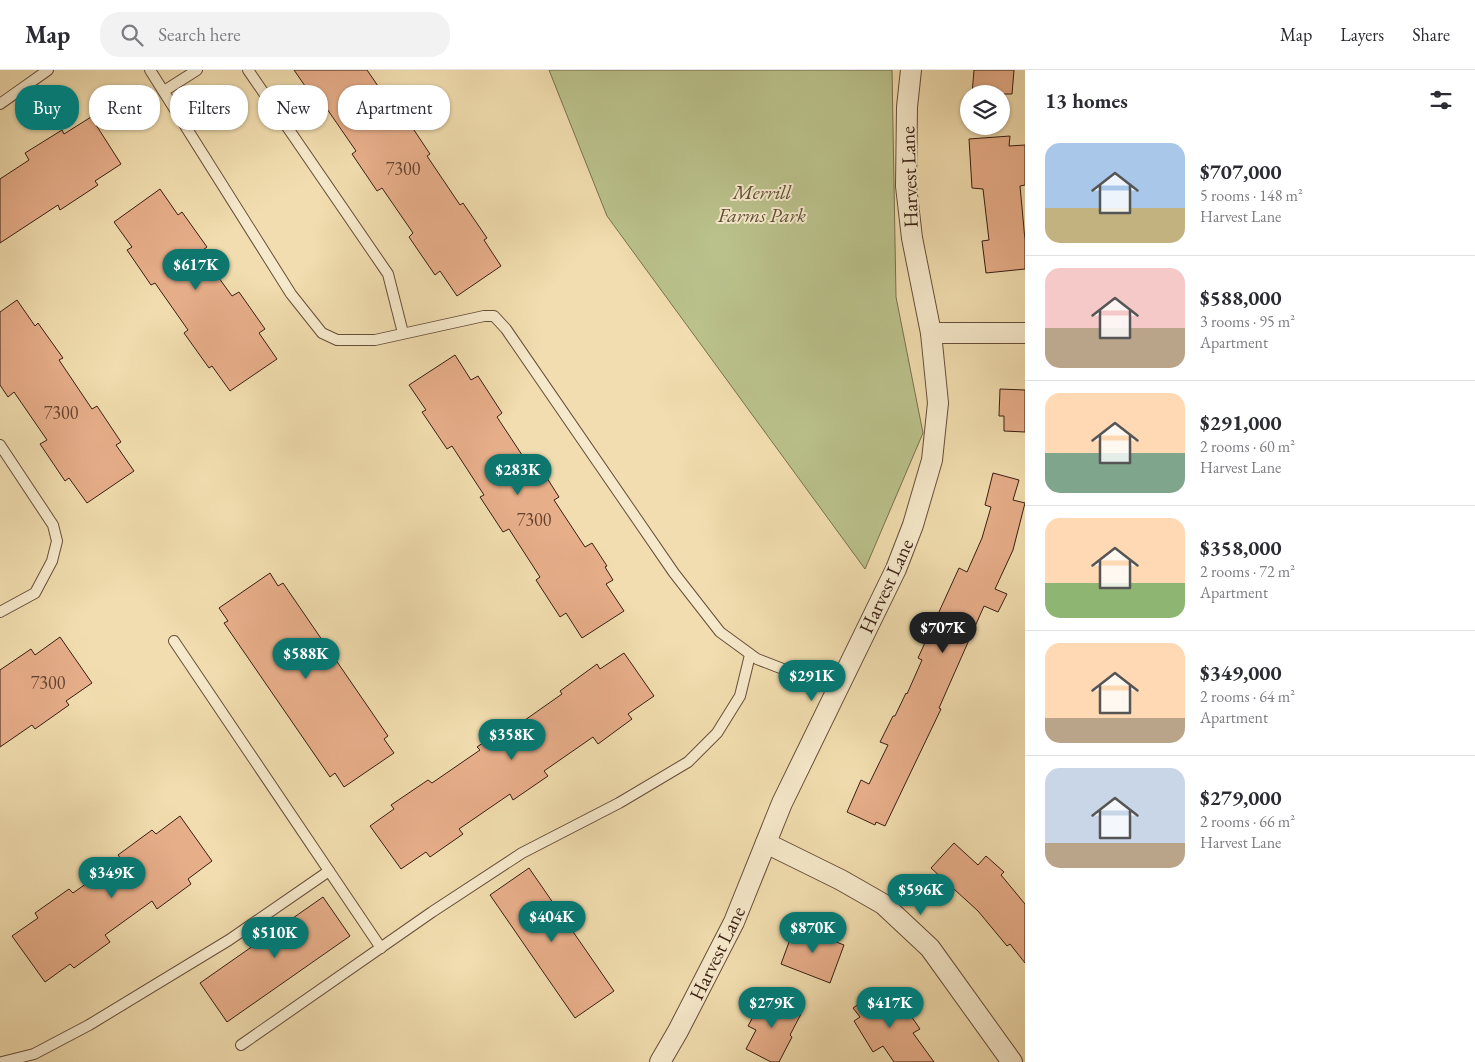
<!DOCTYPE html>
<meta charset="utf-8">
<style>
body{margin:0;font-family:"EB Garamond",serif;background:#f2f2f3;color:#2b2b33;height:100vh;display:flex;flex-direction:column;font-size:19px;white-space:nowrap}
*{box-sizing:border-box;margin:0}
p{font-size:16px;color:#7c7c81}
.icon{flex:none;width:28px;height:28px;fill:none;stroke:currentColor;stroke-width:2;stroke-linecap:round;stroke-linejoin:round}
.map{position:relative;flex:1;overflow:hidden}
.side{display:flex;flex-direction:column;background:#fff;width:450px}
.side>*{flex:none}
.top-card{position:absolute;left:15px;top:15px;width:475px;height:45px;display:flex;gap:10px}
.tools{position:absolute;left:960px;top:15px;display:grid;gap:10px}
.tools a{display:grid;place-items:center;width:50px;height:50px;border-radius:50%;background:#fff;box-shadow:0 1px 4px #0004;font-size:25px}
.price{position:absolute;translate:-50% -42px;padding:0 11px;border-radius:18px;background:#0f766e;color:#fff;font-size:16px;line-height:32px;filter:drop-shadow(0 1px 2px #0008)}
.price::after{content:'';position:absolute;left:50%;top:30px;width:15px;height:11px;margin-left:-8px;background:inherit;clip-path:polygon(0 0,100% 0,50% 100%)}
.price.current{background:#222;color:#fff}
ul{padding:0;list-style:none}
li{display:flex;align-items:center;gap:15px;height:125px;padding:0 20px}
li+li{border-top:1px solid #e1e1e2}
li span{display:grid;place-items:center;flex:none;width:140px;height:100px;border-radius:15px;color:#555}
li>.icon{margin-inline-start:auto}
span .icon{width:60px;height:60px;fill:#fffc;stroke-width:1}
li b{font-size:21px}
h2{display:flex;justify-content:space-between;align-items:center;height:60px;padding:0 20px;font-size:21px}
.tag{padding:0 18px;border-radius:20px;background:#fff;box-shadow:0 1px 4px #0004;font-size:18px;line-height:45px}
.tag.current{background:#0f766e;color:#fff}
header{display:flex;align-items:center;gap:30px;box-sizing:border-box;height:70px;padding:0 25px;background:#fff;border-bottom:1px solid #e1e1e2}
header strong{font-size:24px}
nav{display:flex;gap:28px;margin-inline-start:auto;font-size:18px}
.search{width:350px;height:45px;background:#f2f2f3;display:flex;align-items:center;gap:12px;box-sizing:border-box;padding:0 18px;border-radius:20px;color:#7c7c81;font-size:19px}
main{display:flex;flex:1;min-height:0}
.map>svg:first-child{display:block}
.green{fill:#bac18b;stroke:#79704e}
.building{fill:#e7ae8a;stroke:#381e12}
.lines{fill:none;stroke-linecap:round;stroke-linejoin:round}
.lane-casing{stroke:#664e39;stroke-width:12}
.street-casing{stroke:#664e39;stroke-width:22}
.lane{stroke:#f6e9cb;stroke-width:10}
.street{stroke:#f6e9cb;stroke-width:20}
.labels{text-anchor:middle;dominant-baseline:central;stroke-width:4;stroke-linejoin:round;paint-order:stroke}
.number-label{font-size:18px;fill:#644230}
.street-label{font-size:20px;fill:#381e12;stroke:#f6e9cb}
.park-label{font-size:20px;font-style:italic;fill:#5f4f36;stroke:#f6e9cb}
</style>
<header>
<strong>Map</strong>
<div class="search"><svg class="icon" aria-label="search" viewBox="0 0 24 24"><circle cx="10" cy="10" r="6"/><path d="M15 15l6 6"/></svg>Search here</div>
<nav><a>Map</a><a>Layers</a><a>Share</a></nav>
</header>
<main>
<div class="map">
<svg width="1025" height="992" viewBox="0 0 1025 992">
<rect width="100%" height="100%" fill="#f1ddaf"/>
<filter id="stains"><feTurbulence type="fractalNoise" baseFrequency=".004" numOctaves="4"/><feColorMatrix values="0 0 0 0 .2 0 0 0 0 .09 0 0 0 0 .02 0 0 0 .5 -.17"/></filter>
<radialGradient id="worn" r=".72"><stop offset=".6" stop-color="#630" stop-opacity="0"/><stop offset="1" stop-color="#630" stop-opacity=".3"/></radialGradient>
<polygon class="green" points="549,0 892,0 896,227 923,363 865,499 607,146"/>
<g class="building">
<polygon points="294,0 367,0 402,51 406,48 430,84 427,86 460,135 463,133 487,168 484,170 501,196 457,226 440,201 435,205 409,167 413,163 382,118 377,121 352,84 356,81 325,36 321,39"/>
<polygon points="974,0 1014,0 1012,24 972,24"/>
<polygon points="91,47 121,94 95,111 98,115 60,140 58,135 0,173 0,109 29,90 25,83 62,60 64,64"/>
<polygon points="1010,66 1009,76 1025,75 1025,115 1020,116 1025,170 1025,199 986,203 982,171 989,170 983,119 972,118 969,69"/>
<polygon points="160,119 178,145 182,142 207,177 200,182 232,226 239,222 265,259 259,263 277,289 230,321 212,296 209,298 184,263 188,260 155,213 151,215 127,180 132,177 114,152"/>
<polygon points="17,230 35,256 38,253 63,288 59,290 92,339 97,336 121,372 116,375 134,401 87,433 69,408 65,411 40,374 47,370 14,322 8,327 0,315 0,242"/>
<polygon points="455,285 471,310 478,306 502,343 497,347 528,394 535,389 559,427 554,430 585,477 592,473 607,496 605,497 613,510 606,514 624,541 582,568 566,543 560,547 536,510 540,507 509,459 503,462 480,427 484,425 452,376 447,379 422,342 426,340 409,315"/>
<polygon points="1000,319 1025,320 1025,362 1004,361 1004,346 999,346"/>
<polygon points="993,403 1019,410 1013,430 1025,433 1013,480 995,519 1007,524 998,542 984,536 939,638 941,639 885,756 876,752 875,755 847,742 861,710 869,714 888,675 880,672 893,646 895,646 906,623 907,624 922,590 918,588 959,498 967,502 982,468 991,437 985,435"/>
<polygon points="270,503 278,516 283,513 388,666 384,669 394,683 344,717 335,703 330,707 224,553 228,551 219,538"/>
<polygon points="60,567 92,613 66,631 69,635 35,659 32,655 0,677 0,600 31,579 35,585"/>
<polygon points="624,583 654,626 628,644 632,649 598,674 593,667 544,701 548,706 513,730 510,724 459,759 463,764 430,787 426,782 401,799 370,756 394,739 391,735 428,710 432,713 480,680 477,677 512,653 515,657 562,624 560,621 597,594 600,599"/>
<polygon points="180,746 212,791 188,809 191,814 157,839 152,831 105,865 110,872 74,898 70,894 45,912 12,866 38,848 35,843 69,819 73,823 121,789 118,785 152,760 156,764"/>
<polygon points="954,773 978,795 986,786 1004,802 1001,805 1025,834 1025,893 1010,874 1007,876 978,841 931,798"/>
<polygon points="529,798 614,921 575,948 490,825"/>
<polygon points="323,827 350,866 227,952 200,913"/>
<polygon points="795,856 844,875 830,913 781,894"/>
<polygon points="881,919 892,936 900,930 920,959 913,963 934,992 894,992 883,976 873,982 854,951 860,947 853,938"/>
<polygon points="765,925 801,944 790,965 792,967 779,992 771,992 746,979 756,960 748,956"/>
</g>
<g class="lines">
<g class="lane-casing">
<g id="lane">
<polyline points="150,0 291,224 322,263 337,270 375,270 484,246 494,246 506,259 674,503 720,562 757,589 837,620"/>
<polyline points="248,0 388,204 403,263"/>
<polyline points="164,21 197,0"/>
<polyline points="0,34 48,0"/>
<polyline points="0,375 53,455 57,471 52,491 35,523 0,542"/>
<polyline points="174,571 381,878"/>
<polyline points="241,975 432,842 522,783 619,733 688,692 717,663 740,626 750,585"/>
<polyline points="2,992 34,984 89,955 229,870 329,801"/>
</g>
</g>
<g class="street-casing">
<g id="street">
<polyline points="931,263 1025,263"/>
<polyline points="766,773 841,810 883,834 930,878 1012,992"/>
<polyline points="660,992 678,961 734,852 782,733 896,499 913,455 932,390 938,333 931,263 912,168 906,116 907,37 911,0"/>
</g>
</g>
<use href="#lane" class="lane"/>
<use href="#street" class="street"/>
</g>
<g class="labels">
<g class="number-label">
<text x="403" y="98">7300</text>
<text x="61" y="342">7300</text>
<text x="534" y="449">7300</text>
<text x="48" y="612">7300</text>
</g>
<g class="street-label">
<text transform="translate(909 107) rotate(-92)">Harvest Lane</text>
<text transform="translate(886 516) rotate(-65)">Harvest Lane</text>
<text transform="translate(717 883) rotate(-64)">Harvest Lane</text>
</g>
<g class="park-label">
<text x="762" y="122">Merrill<tspan x="762" dy="23">Farms Park</tspan></text>
</g>
</g>
<rect width="100%" height="100%" filter="url(#stains)"/>
<rect width="100%" height="100%" fill="url(#worn)"/>
</svg>
<div class="tools">
<a><svg class="icon" aria-label="layers" viewBox="0 0 24 24"><path d="M12 4l9 5-9 5-9-5zM3 14l9 5 9-5"/></svg></a>
</div>
<b class="price" style="left:196px;top:221px">$617K</b>
<b class="price" style="left:518px;top:426px">$283K</b>
<b class="price current" style="left:943px;top:584px">$707K</b>
<b class="price" style="left:306px;top:610px">$588K</b>
<b class="price" style="left:812px;top:632px">$291K</b>
<b class="price" style="left:512px;top:691px">$358K</b>
<b class="price" style="left:112px;top:829px">$349K</b>
<b class="price" style="left:921px;top:846px">$596K</b>
<b class="price" style="left:552px;top:873px">$404K</b>
<b class="price" style="left:813px;top:884px">$870K</b>
<b class="price" style="left:275px;top:889px">$510K</b>
<b class="price" style="left:772px;top:959px">$279K</b>
<b class="price" style="left:890px;top:959px">$417K</b>
<div class="top-card">
<a class="tag current">Buy</a>
<a class="tag">Rent</a>
<a class="tag">Filters</a>
<a class="tag">New</a>
<a class="tag">Apartment</a>
</div>
</div>
<section class="side">
<h2>13 homes<svg class="icon" aria-label="filters" viewBox="0 0 24 24"><path d="M4 7h16M4 17h16"/><circle cx="9" cy="7" r="2"/><circle cx="15" cy="17" r="2"/></svg></h2>
<ul>
<li><span style="background:linear-gradient(#a9c7e8 65%,#c2b280 0)"><svg class="icon" aria-label="home" viewBox="0 0 24 24"><path d="M3 11l9-7 9 7M6 9v11h12V9"/></svg></span><div><b>$707,000</b><p>5 rooms · 148 m²</p><p>Harvest Lane</p></div></li>
<li><span style="background:linear-gradient(#f6c9c9 60%,#b9a48a 0)"><svg class="icon" aria-label="home" viewBox="0 0 24 24"><path d="M3 11l9-7 9 7M6 9v11h12V9"/></svg></span><div><b>$588,000</b><p>3 rooms · 95 m²</p><p>Apartment</p></div></li>
<li><span style="background:linear-gradient(#ffd9b3 60%,#7fa58c 0)"><svg class="icon" aria-label="home" viewBox="0 0 24 24"><path d="M3 11l9-7 9 7M6 9v11h12V9"/></svg></span><div><b>$291,000</b><p>2 rooms · 60 m²</p><p>Harvest Lane</p></div></li>
<li><span style="background:linear-gradient(#ffd9b3 65%,#8fb573 0)"><svg class="icon" aria-label="home" viewBox="0 0 24 24"><path d="M3 11l9-7 9 7M6 9v11h12V9"/></svg></span><div><b>$358,000</b><p>2 rooms · 72 m²</p><p>Apartment</p></div></li>
<li><span style="background:linear-gradient(#ffd9b3 75%,#b9a48a 0)"><svg class="icon" aria-label="home" viewBox="0 0 24 24"><path d="M3 11l9-7 9 7M6 9v11h12V9"/></svg></span><div><b>$349,000</b><p>2 rooms · 64 m²</p><p>Apartment</p></div></li>
<li><span style="background:linear-gradient(#c9d6e8 75%,#b9a48a 0)"><svg class="icon" aria-label="home" viewBox="0 0 24 24"><path d="M3 11l9-7 9 7M6 9v11h12V9"/></svg></span><div><b>$279,000</b><p>2 rooms · 66 m²</p><p>Harvest Lane</p></div></li>
</ul>
</section>
</main>
